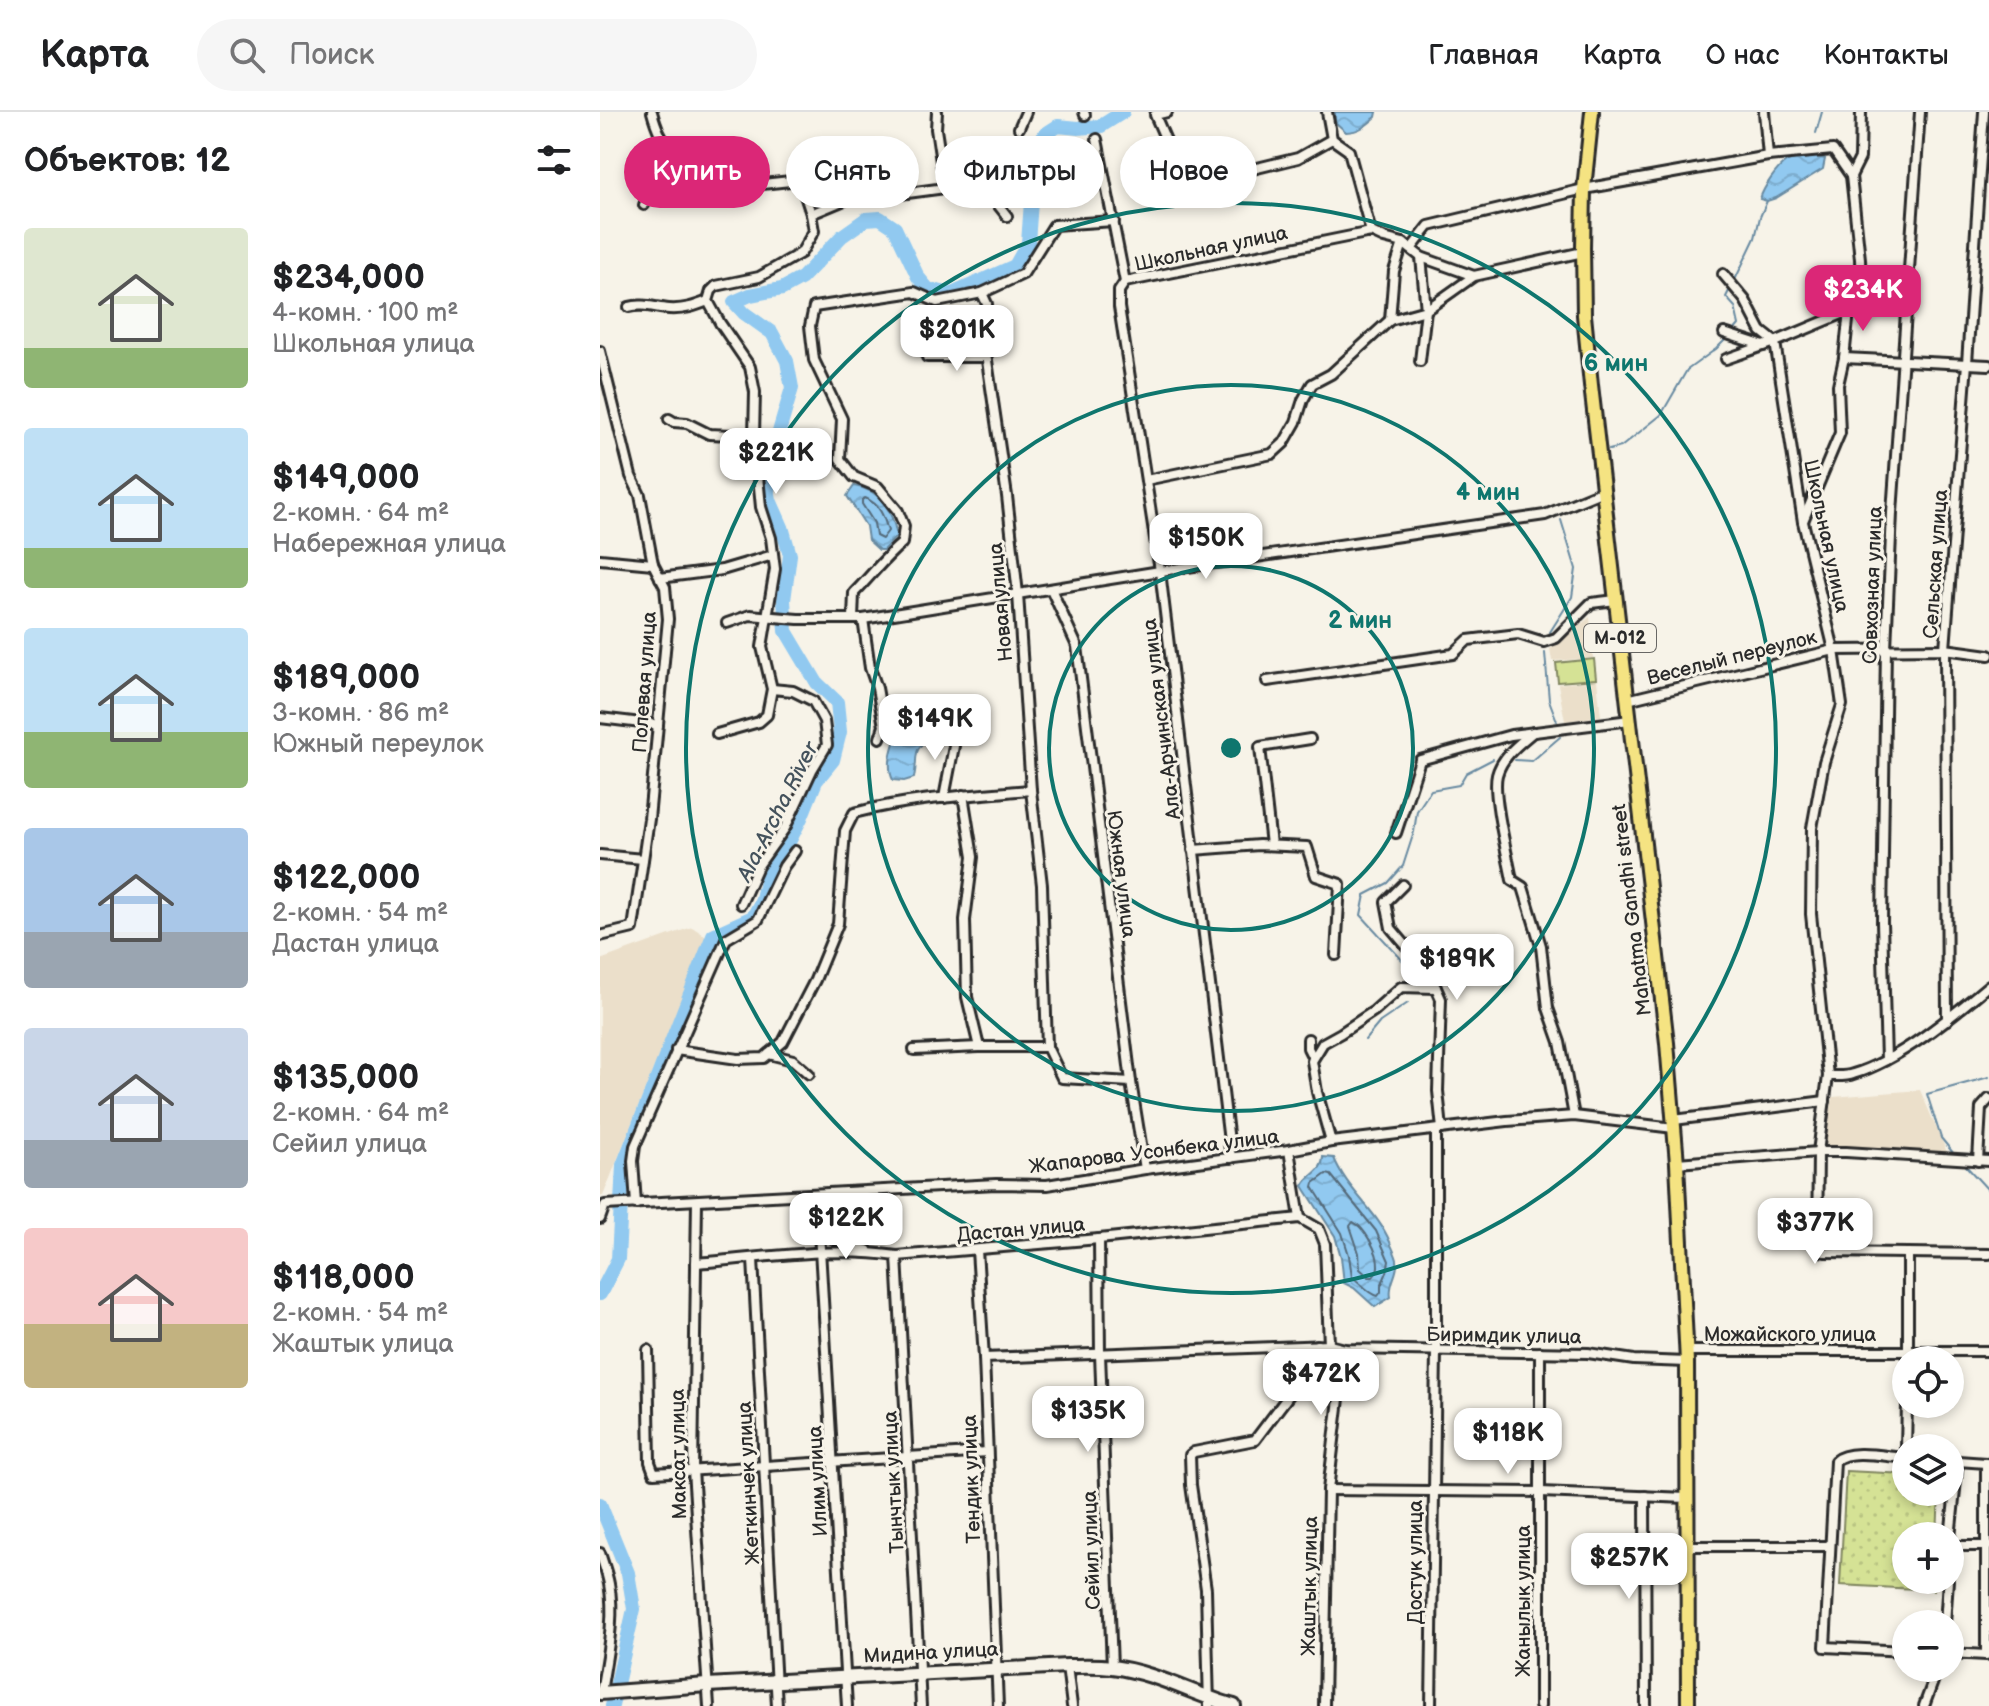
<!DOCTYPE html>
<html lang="ru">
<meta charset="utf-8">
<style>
body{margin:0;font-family:"Balsamiq Sans",sans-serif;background:#f6f6f6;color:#202124;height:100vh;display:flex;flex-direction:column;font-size:30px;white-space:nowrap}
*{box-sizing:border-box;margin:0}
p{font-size:26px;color:#757577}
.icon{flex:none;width:44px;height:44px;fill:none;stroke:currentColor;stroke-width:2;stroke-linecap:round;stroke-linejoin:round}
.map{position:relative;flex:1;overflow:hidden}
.details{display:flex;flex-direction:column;background:#fff;width:600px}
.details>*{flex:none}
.hud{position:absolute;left:24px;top:24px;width:760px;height:72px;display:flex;gap:16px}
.controls{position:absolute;left:1292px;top:1234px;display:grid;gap:16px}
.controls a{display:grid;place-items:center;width:72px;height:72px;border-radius:50%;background:#fff;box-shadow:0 4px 12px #0003;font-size:40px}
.price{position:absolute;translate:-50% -68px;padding:0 18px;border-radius:16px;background:#fff;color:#222;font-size:26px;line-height:52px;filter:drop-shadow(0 2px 4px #0008)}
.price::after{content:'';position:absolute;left:50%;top:48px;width:24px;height:18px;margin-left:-12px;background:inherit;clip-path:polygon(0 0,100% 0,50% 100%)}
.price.selected{background:#db2777;color:#fff}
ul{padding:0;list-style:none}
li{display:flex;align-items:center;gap:24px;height:200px;padding:0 24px}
li span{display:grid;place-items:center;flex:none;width:224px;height:160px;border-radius:8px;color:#555}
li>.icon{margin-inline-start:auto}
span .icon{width:96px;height:96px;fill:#fffc;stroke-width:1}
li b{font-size:34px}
h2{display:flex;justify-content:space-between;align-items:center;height:96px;padding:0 24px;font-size:34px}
.pill{padding:0 28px;border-radius:36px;background:#fff;box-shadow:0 4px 12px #0003;font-size:28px;line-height:72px}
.pill.selected{background:#db2777;color:#fff}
header{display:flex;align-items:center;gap:48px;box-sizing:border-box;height:112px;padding:0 40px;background:#fff;border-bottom:2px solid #e0e0e0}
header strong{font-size:38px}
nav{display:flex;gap:44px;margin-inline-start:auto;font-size:28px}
.search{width:560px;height:72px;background:#f6f6f6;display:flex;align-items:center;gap:20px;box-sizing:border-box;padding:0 28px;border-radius:44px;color:#757577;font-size:30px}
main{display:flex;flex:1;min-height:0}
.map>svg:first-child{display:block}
.built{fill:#ebdfca}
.park{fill:url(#park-dots);stroke:#808660;stroke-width:2}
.pitch{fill:#d5e295;stroke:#808660;stroke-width:2}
.water{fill:url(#water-waves);stroke:#688aa1;stroke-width:2}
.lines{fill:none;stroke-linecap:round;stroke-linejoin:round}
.shore{stroke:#546a7a;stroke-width:2}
.stream{stroke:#688aa1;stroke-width:2}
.river{stroke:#91c9f0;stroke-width:14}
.street-casing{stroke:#2b2b2b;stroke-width:14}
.secondary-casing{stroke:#2b2b2b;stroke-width:18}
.primary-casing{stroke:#2b2b2b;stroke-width:18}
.street{stroke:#f7f3e8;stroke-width:8}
.secondary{stroke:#f7f3e8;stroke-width:12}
.primary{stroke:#f5e382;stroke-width:12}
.ring{fill:none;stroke:#0f766e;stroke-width:4}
.labels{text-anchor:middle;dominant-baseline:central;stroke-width:6;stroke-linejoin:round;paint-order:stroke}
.shield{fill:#f7f3e8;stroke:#686764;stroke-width:2}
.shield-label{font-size:18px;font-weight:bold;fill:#2b2b2b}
.street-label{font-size:20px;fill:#2b2b2b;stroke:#f7f3e8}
.water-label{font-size:22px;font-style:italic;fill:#44525c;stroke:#f7f3e8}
.centre{fill:#0f766e;stroke:#f7f3e8;stroke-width:4}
.ring-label{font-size:24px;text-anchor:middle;font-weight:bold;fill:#0f766e;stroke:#f7f3e8;stroke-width:6;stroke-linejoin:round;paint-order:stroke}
</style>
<header>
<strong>Карта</strong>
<div class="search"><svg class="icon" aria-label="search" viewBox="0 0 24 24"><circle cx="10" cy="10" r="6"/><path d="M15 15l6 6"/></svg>Поиск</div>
<nav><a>Главная</a><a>Карта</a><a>О нас</a><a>Контакты</a></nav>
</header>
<main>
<section class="details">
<h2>Объектов: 12<svg class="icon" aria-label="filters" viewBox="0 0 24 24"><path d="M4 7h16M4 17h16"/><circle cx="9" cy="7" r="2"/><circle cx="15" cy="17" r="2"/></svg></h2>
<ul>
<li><span style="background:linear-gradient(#dfe7d0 75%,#8fb573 0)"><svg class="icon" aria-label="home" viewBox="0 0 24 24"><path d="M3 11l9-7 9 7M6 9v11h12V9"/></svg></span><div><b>$234,000</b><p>4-комн. · 100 m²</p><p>Школьная улица</p></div></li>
<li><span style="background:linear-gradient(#bfe0f5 75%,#8fb573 0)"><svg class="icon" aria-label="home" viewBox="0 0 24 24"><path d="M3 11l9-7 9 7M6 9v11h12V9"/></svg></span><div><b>$149,000</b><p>2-комн. · 64 m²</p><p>Набережная улица</p></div></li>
<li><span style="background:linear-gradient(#bfe0f5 65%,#8fb573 0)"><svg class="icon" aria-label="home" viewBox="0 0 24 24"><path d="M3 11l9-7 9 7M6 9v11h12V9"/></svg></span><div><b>$189,000</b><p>3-комн. · 86 m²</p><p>Южный переулок</p></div></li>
<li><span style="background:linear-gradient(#a9c7e8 65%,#9aa5b1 0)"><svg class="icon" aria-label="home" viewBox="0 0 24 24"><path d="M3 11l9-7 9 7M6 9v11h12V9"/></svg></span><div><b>$122,000</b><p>2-комн. · 54 m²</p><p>Дастан улица</p></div></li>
<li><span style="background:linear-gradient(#c9d6e8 70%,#9aa5b1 0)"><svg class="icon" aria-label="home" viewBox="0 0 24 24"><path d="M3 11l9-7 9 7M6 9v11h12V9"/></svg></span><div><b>$135,000</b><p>2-комн. · 64 m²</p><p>Сейил улица</p></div></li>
<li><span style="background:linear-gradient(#f6c9c9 60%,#c2b280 0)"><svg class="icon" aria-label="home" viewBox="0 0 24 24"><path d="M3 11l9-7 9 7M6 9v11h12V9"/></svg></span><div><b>$118,000</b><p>2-комн. · 54 m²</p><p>Жаштык улица</p></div></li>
</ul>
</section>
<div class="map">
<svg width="1389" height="1594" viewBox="0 0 1389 1594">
<defs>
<pattern id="park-dots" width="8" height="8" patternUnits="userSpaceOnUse" patternTransform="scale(2)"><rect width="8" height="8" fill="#d5e295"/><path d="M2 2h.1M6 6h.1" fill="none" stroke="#b7c281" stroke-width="1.8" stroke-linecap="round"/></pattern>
<pattern id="water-waves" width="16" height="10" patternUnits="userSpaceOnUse" patternTransform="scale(2)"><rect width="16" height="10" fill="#91c9f0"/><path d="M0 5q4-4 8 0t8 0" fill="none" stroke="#7dadce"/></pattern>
</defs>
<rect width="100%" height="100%" fill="#f7f3e8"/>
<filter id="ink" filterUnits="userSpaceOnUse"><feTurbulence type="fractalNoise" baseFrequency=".0125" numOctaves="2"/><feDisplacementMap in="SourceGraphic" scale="16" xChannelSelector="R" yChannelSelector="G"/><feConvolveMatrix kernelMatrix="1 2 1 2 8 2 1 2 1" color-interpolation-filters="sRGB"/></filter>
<g filter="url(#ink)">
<g class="built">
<polygon points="990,505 993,546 952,549 950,537"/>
<polygon points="997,568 1001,604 965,609 958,572"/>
<polygon points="92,815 106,824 3,1084 0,1084 0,848"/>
<polygon points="1320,978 1349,1045 1224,1038 1233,985"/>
</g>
<polygon class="park" points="1246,1359 1306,1362 1306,1380 1339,1380 1337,1424 1306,1424 1306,1468 1335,1468 1334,1478 1240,1473"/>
<polygon class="pitch" points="994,547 996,567 958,570 956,551"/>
<g class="water">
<path d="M735,0H777L776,5C767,13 759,20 746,20L735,10Z"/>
<path d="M1218,45L1225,47L1223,57L1176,86L1167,89L1160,87C1163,76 1177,56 1186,50C1194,45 1209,46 1218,45Z"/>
<path d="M254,374C282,378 292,399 297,424L283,438H279L268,428L266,414L247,384Z"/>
<path d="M329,614L332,624C310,639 319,643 314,666L304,669L293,668C286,654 292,636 297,622Z"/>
<path d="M723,1045L734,1046C747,1078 777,1099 790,1130C792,1136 796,1143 797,1148C799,1162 788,1171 791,1185L775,1195L754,1176L744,1171L741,1145L735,1124L703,1074C708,1062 723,1060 723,1045Z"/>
</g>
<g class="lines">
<g class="shore">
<path d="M265,386C280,392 284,405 288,419L282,427L276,424L274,411L262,392V388Z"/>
<path d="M726,1062L731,1063L776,1119L789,1149L787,1160L781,1174V1180L778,1184C769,1182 760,1170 752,1165L749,1143L742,1121L713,1075L714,1071Z"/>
<path d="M753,1110C764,1115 779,1140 778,1154C778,1159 776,1161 773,1165H769L760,1157L759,1141L750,1114Z"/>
</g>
<g class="stream">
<polyline points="1216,21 1222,0"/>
<polyline points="1134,170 1155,126 1160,105 1167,89"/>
<polyline points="1131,175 1126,185 1135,195 1139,213 1132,221"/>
<polyline points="1009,338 1021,335 1061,303 1087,258 1116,237 1127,226"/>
<polyline points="950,520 972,485 976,457 961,408"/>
<polyline points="945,541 949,588 957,609"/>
<polyline points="915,648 932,649 960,625"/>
<polyline points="808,869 805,851 761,803 765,783 788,771 803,754 814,720 817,699 831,678 859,673 866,661 893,647"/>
<polyline points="765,928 780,910 808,891"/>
<polyline points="1354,1042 1341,1026 1327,982 1389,965"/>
<polyline points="1366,1054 1389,1079"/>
</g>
<g class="river">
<polyline points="0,1182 18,1147 23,1053 113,823 153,805 161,790 169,758 184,740 201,706 216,669 233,648 240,620 237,590 217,571 186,519 184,488 190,443 182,415 170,388 166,364 192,276 187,249 172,221 144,201 134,190 150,183 182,177 202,166 242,124 266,107 280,106 295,116 318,165 328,177 352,182 415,154 428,131 433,62 444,23 458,14 478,16 501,14 523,0"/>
<polyline points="0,1392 28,1461 34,1497 12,1594"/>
</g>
<g class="street-casing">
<g id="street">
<path d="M52,0C64,44 74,38 114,50L125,76L200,68L236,61"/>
<polyline points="337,0 336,17 345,76"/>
<polyline points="484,0 485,3"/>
<polyline points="567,0 555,3 574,47 613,42 633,44 641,59"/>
<polyline points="727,0 732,27 749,39 771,120"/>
<polyline points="1164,0 1168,44"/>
<polyline points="419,16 426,0"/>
<polyline points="497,27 525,170 519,179 519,195 560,459 631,1046"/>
<polyline points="1251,64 1260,46 1261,0"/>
<polyline points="616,66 698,46 732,27"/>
<polyline points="200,68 211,102"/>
<polyline points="44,93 70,37"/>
<polyline points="811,137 829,114 984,77 1168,44 1233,38 1251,64 1260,147 1261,182 1249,199 1244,246 1238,273 1240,321 1203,409"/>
<polyline points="821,145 874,164"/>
<polyline points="1123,162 1145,188 1161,219 1175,230"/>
<polyline points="525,170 771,120 784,126 803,131 821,145 826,198 790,208 731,262 712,272 703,288 696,310 684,331 672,342 546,368"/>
<polyline points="382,181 387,192 385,235 407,384 418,482 431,678 442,773 447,935 462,966 531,970"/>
<path d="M29,195C43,191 55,196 69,197C84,198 95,194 108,189"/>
<polyline points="1249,199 1175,230 1203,410 1234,538 1242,593 1224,650 1212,716 1211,802 1228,964 1218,1040 1217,1135 1220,1139 1225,1140 1389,1142"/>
<polyline points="790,208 794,159 803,131"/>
<polyline points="1124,221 1164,234 1175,230"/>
<polyline points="0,239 31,364 40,383 53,452 65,475 68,507 49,707 33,816 0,824"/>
<polyline points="327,245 386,245"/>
<polyline points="1244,246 1389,253"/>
<polyline points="1126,247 1163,234"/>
<polyline points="820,249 826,198 874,164 983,140"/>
<polyline points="69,307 74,310 87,311 109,322 154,324"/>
<polyline points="0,447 53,452"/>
<polyline points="60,466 122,458 173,443"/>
<polyline points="451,477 477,534 531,970 545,1057"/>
<path d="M253,507L254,481C271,464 284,446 302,431L304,414L298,399L278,375L254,365L240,347L242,307L214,248L210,214L214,195L314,180L337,190L382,181L423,162L454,113L514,109"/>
<polyline points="263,507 270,556 277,576 284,614 280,626"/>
<polyline points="127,511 150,503 198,507 263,507 560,459 945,403 1003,379"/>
<polyline points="667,569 853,542 868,528 918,522 944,530 956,526 991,491 1016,488"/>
<polyline points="1027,588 1234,538 1345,537 1389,543"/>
<polyline points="0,606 58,613"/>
<path d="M933,620C919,632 902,644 897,663C892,683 908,745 912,768L923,775L941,834L948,896L960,930L974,1004"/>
<polyline points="117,622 159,610 167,603 172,577 162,535 175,457 171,426 161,395 154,324 155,280 150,255 120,211 108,189 111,179 116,174 159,165 201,141 214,119 211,102 259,82 300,82 345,76 388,80 407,104"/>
<polyline points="363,683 373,745 365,808 367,885 379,935 447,935"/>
<polyline points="344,686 354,634 352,615"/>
<polyline points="796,721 820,648 911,623 1030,608"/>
<polyline points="671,733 660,635 710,627"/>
<polyline points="593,738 659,733 707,735 716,764 740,772 736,843"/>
<polyline points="0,743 43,747"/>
<polyline points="803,773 786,790 791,816 830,862 841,887 838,979 842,1017"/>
<polyline points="141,792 158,754 185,716 212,658 227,633 224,609 213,589 193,579 172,577"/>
<polyline points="1347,908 1345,537 1367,251 1384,0"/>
<polyline points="708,927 708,936 713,946"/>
<path d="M76,938L138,947L164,946L183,930L215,868L238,812L245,719L254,701C311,686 372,683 431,678"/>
<polyline points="314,938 379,935"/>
<polyline points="169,942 193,948 209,962"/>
<polyline points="1286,948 1282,810 1286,536 1292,401 1320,0"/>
<path d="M1228,964C1236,964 1246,965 1253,962C1300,948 1352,904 1389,873"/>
<polyline points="1074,1008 1225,989"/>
<polyline points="731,1030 717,980 712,949 723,931 741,921 774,899 801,875 836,876"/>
<polyline points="689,1038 700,1106 719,1117 725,1132 729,1233"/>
<polyline points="1378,1049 1381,996 1389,987"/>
<polyline points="1077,1051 1218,1040 1246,1040 1389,1049"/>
<polyline points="220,1082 219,1120 247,1594"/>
<polyline points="97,1089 93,1358 109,1594"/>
<polyline points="36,1092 33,1049 35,1034 126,827 158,808 184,754 195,739"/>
<polyline points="0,1107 5,1093 396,1072 447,1073 545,1057 689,1038 731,1030 907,1009 974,1004 1074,1016"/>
<polyline points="219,1120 244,1131 267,1138"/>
<polyline points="499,1127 500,1242 512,1555"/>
<polyline points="377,1138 384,1246 398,1594"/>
<polyline points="297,1144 321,1594"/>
<polyline points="153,1147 177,1594"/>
<path d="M96,1151C159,1146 234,1134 297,1144L499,1127L700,1106"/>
<polyline points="48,1238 50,1350 54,1361 387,1340"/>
<polyline points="1086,1239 1389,1239"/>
<polyline points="384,1246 729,1233 745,1237 988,1241 1034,1248 1087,1250"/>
<polyline points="1308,1248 1308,1141"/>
<polyline points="1306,1336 1307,1292"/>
<path d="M1306,1346C1287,1345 1249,1336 1235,1349L1225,1535L1306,1539"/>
<polyline points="1350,1348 1358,1349 1350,1426"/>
<polyline points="728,1378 941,1380 1087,1386"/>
<polyline points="1045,1384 1046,1594"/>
<polyline points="1088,1434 1230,1434"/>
<polyline points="1350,1434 1388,1434"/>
<path d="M0,1441C3,1451 7,1461 9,1472C16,1507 6,1546 1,1581"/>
<polyline points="1345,1512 1348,1468"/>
<polyline points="1350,1541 1386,1543 1386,1351 1358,1349"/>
<polyline points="467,1554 472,1594"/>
<polyline points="609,1594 606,1477 591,1373 590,1343 594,1340 655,1328 717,1246 717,1233"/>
<polyline points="724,1594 728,1378 745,1237"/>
<polyline points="831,1594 836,1239 836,1018"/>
<polyline points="940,1594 940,1240"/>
<polyline points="1324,1594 1338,1556"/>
</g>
</g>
<g class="secondary-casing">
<path id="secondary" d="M0,1581L107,1573L467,1554C481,1554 497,1553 512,1555C554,1560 593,1582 634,1594"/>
</g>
<g class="primary-casing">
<polyline id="primary" points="992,0 984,77 983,136 984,203 991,273 1067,931 1077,1051 1087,1250 1088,1594"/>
</g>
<use href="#street" class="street"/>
<use href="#secondary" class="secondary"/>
<use href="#primary" class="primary"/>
</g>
</g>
<g class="ring">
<circle cx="631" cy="636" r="182"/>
<circle cx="631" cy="636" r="363"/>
<circle cx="631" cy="636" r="545"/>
</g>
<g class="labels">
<rect class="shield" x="984" y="512" width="72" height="28" rx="6"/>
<g class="shield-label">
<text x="1020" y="526">М-012</text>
</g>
<g class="street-label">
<text transform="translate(611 137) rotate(-12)">Школьная улица</text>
<text transform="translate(1226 424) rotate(78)">Школьная улица</text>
<text transform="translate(1336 452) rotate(-86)">Сельская улица</text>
<text transform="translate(1273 473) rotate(-88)">Совхозная улица</text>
<text transform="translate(401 490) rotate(-95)">Новая улица</text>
<text transform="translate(1132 546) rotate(-14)">Веселый переулок</text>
<text transform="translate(45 570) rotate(-86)">Полевая улица</text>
<text transform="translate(562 607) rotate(-97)">Ала-Арчинская улица</text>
<text transform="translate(521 762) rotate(83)">Южная улица</text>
<text transform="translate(1032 798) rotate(-97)">Mahatma Gandhi street</text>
<text transform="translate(554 1040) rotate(-7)">Жапарова Усонбека улица</text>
<text transform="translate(421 1118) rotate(-5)">Дастан улица</text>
<text x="1190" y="1223">Можайского улица</text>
<text transform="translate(904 1224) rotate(1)">Биримдик улица</text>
<text transform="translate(79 1342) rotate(-91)">Максат улица</text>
<text transform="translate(372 1367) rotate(-92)">Тендик улица</text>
<text transform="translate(218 1369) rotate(-93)">Илим улица</text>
<text transform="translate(294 1370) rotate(-93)">Тынчтык улица</text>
<text transform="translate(149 1371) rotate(-93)">Жеткинчек улица</text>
<text transform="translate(492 1438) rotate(-92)">Сейил улица</text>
<text transform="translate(816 1450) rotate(-90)">Достук улица</text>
<text transform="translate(710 1474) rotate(-89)">Жаштык улица</text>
<text transform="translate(924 1489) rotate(-90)">Жанылык улица</text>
<text transform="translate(331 1541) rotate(-3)">Мидина улица</text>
</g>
<g class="water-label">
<text transform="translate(178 700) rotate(-63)">Ala-Archa River</text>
</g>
</g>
<circle cx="631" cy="636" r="12" class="centre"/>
<g class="ring-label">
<text x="1016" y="259">6 мин</text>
<text x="888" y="388">4 мин</text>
<text x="760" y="516">2 мин</text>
</g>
</svg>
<div class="controls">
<a><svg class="icon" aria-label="locate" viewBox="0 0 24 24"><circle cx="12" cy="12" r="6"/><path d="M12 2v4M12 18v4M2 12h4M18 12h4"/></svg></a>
<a><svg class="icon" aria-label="layers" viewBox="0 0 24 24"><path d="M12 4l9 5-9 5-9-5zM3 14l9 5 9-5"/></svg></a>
<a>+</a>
<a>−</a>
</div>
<b class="price selected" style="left:1263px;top:221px">$234K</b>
<b class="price" style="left:357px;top:261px">$201K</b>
<b class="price" style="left:176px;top:384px">$221K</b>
<b class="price" style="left:606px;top:469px">$150K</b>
<b class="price" style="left:335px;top:650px">$149K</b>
<b class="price" style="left:857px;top:890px">$189K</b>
<b class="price" style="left:246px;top:1149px">$122K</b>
<b class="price" style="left:1215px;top:1154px">$377K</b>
<b class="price" style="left:721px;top:1305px">$472K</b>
<b class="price" style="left:488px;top:1342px">$135K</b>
<b class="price" style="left:908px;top:1364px">$118K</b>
<b class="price" style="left:1029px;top:1489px">$257K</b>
<div class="hud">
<a class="pill selected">Купить</a>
<a class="pill">Снять</a>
<a class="pill">Фильтры</a>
<a class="pill">Новое</a>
</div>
</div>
</main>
